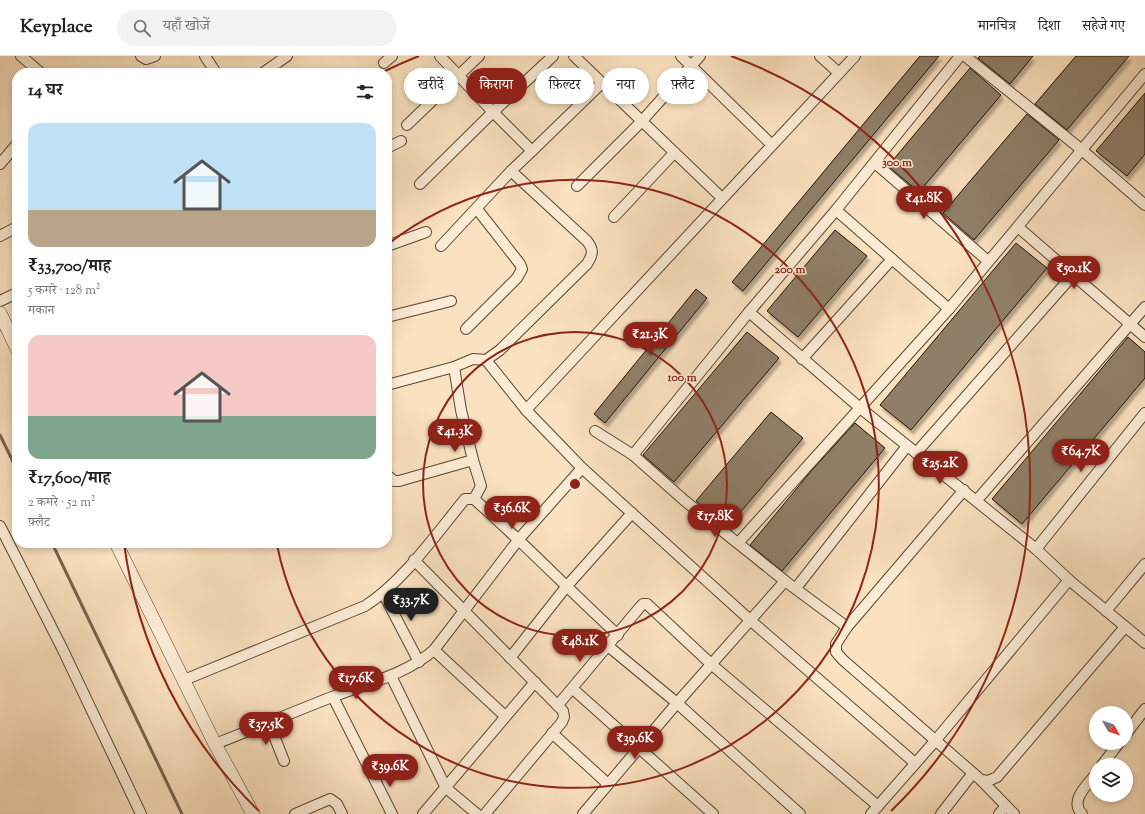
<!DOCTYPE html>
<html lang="hi">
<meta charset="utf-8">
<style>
body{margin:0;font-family:"Sorts Mill Goudy","Noto Serif Devanagari",serif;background:#f2f2f2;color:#222;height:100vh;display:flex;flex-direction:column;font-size:15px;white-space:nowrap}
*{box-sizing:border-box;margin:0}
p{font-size:13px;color:#767676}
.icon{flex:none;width:22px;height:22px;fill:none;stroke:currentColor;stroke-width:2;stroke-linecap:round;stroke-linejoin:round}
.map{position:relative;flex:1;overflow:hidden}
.drawer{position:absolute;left:12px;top:12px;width:380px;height:480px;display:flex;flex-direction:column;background:#fff;border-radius:16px;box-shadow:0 2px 6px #0003}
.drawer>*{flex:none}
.guide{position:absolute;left:404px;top:12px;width:380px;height:36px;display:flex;gap:8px}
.needle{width:26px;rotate:130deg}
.fabs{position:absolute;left:1089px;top:650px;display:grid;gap:8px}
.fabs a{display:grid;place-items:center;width:44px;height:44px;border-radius:50%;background:#fff;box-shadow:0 2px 6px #0003;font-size:20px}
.price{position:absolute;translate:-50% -34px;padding:0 9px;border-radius:14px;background:#8f2418;color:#fff;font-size:13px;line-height:26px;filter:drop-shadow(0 1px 2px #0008)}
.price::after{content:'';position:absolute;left:50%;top:24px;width:12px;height:9px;margin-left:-6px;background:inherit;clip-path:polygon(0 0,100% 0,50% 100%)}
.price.current{background:#222;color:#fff}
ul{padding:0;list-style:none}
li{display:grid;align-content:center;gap:8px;height:212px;padding:0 16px}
li span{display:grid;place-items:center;height:124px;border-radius:12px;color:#555}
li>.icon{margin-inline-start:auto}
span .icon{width:72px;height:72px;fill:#fffc;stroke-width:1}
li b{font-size:17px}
h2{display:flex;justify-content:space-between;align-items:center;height:48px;padding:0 16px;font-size:17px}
.chip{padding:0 14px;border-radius:18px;background:#fff;box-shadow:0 2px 6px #0003;font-size:14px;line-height:36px}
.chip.current{background:#8f2418;color:#fff}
header{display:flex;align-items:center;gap:24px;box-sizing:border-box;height:56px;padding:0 20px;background:#fff;border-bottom:1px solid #e0e0e0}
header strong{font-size:19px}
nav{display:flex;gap:22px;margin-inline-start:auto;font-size:14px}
.search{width:280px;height:36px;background:#f2f2f2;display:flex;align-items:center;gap:10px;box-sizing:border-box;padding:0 14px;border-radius:22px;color:#767676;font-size:15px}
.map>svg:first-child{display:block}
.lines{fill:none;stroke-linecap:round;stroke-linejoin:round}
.stream{stroke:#756550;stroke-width:3}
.building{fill:#907f67;stroke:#1e1407;filter:url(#shadow)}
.minor-casing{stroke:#554735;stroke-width:12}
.tertiary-casing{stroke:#554735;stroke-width:14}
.minor{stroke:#fcecd5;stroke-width:10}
.tertiary{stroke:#fcecd5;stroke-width:13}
.ring{fill:none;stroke:#8f2418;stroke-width:2}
.centre{fill:#8f2418;stroke:#fcecd5;stroke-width:2}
.ring-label{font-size:12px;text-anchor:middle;font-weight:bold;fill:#8f2418;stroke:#fcecd5;stroke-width:3;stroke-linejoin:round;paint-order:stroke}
</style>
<header>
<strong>Keyplace</strong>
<div class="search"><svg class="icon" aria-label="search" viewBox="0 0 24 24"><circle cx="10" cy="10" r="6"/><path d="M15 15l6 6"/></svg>यहाँ खोजें</div>
<nav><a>मानचित्र</a><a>दिशा</a><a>सहेजे गए</a></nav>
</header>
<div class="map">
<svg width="1145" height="758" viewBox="0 0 1145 758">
<defs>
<filter id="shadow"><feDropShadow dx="2.5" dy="4.5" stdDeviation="1" flood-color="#0004"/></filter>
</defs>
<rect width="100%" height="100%" fill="#fae1bf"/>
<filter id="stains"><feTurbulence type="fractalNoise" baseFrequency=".005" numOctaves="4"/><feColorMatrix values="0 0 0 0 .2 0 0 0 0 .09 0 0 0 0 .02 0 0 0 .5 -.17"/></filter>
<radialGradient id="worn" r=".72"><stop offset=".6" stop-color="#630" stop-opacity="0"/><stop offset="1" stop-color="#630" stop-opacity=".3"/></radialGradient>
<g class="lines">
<g class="stream">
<polyline points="0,379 17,414"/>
<polyline points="52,487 182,758"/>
</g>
</g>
<g class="building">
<polygon points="920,0 939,0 743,235 732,226"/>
<polygon points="980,0 1033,0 1010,28 978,2"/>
<polygon points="1076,0 1129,0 1067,74 1035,48"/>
<polygon points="970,12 1001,39 919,136 888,110"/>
<polygon points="1145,37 1145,98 1127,120 1096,95"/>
<polygon points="1027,58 1059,84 974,184 943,157"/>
<polygon points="835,174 867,200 798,281 767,255"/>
<polygon points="1016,187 1047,212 911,374 880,349"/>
<polygon points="696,233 707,242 605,367 594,358"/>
<polygon points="747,276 779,302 674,426 643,399"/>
<polygon points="1128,281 1145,296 1145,322 1022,468 992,443"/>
<polygon points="771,356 803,382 728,471 696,445"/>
<polygon points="855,367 885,392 782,515 750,489 812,414"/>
</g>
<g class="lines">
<g class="minor-casing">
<g id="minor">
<polyline points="21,0 41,17"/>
<polyline points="141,0 146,3 155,0"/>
<polyline points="205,0 216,17"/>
<path d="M440,0L493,56L532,95L511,115L587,185C594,194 593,198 587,208L500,294L486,304"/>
<polyline points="574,0 722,142"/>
<polyline points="681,0 772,89"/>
<polyline points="820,0 839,17"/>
<polyline points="965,0 1082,94 1145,149"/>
<polyline points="384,7 392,0"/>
<polyline points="263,17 287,0"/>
<polyline points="407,69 479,0"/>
<polyline points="387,92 401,85"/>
<polyline points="532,95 601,28"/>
<polyline points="875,107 988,205"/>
<polyline points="0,108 17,88"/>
<polyline points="420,128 493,56 553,0"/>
<polyline points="577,130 641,66 700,0"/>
<polyline points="836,154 949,253"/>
<polyline points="614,161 674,97"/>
<polyline points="1018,171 1145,281"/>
<polyline points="0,180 17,171"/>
<polyline points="387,190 426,176"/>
<polyline points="441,190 511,115"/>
<polyline points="0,245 17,237"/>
<polyline points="749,256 859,351 1036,493 1069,524 1145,587"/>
<polyline points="387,261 451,245"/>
<polyline points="466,273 517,222 522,213 520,208 477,153"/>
<polyline points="802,303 892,203"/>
<polyline points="454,311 461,354 473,404"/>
<polyline points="387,329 454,311 473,303 486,304 526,354 582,412 750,564 915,707"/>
<polyline points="526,354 855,0"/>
<polyline points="595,375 633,399 685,445 785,525 847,571"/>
<polyline points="916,397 1073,219"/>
<polyline points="633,399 749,256 836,154 960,0"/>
<polyline points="387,419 394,425 399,425 473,404 481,430 474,443"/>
<polyline points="964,434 847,571 836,588 836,596 843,604 973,717 981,724 988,725 997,721 1125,571"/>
<polyline points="977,444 1145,251"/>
<polyline points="0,470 62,592 141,758"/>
<polyline points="739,486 949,253 1145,18"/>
<polyline points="1036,493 1145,357"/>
<polyline points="414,504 563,655 564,661 562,666 485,758"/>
<polyline points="796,532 907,390"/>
<polyline points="383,537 419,606"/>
<polyline points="1106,555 1145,508"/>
<polyline points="608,590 677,647 800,758"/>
<polyline points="434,594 505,660"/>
<polyline points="510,602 566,531 632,457"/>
<polyline points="391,620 446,732 477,758"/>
<path d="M184,624L365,550C402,527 437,477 465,443H474C524,487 569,534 618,579"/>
<polyline points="573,633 713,758"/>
<polyline points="333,641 392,758"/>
<polyline points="558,649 640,551 643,548 647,548 711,608 878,750"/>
<polyline points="269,667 284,705"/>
<polyline points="552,677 608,728"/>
<polyline points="1126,678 1145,653"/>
<path d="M215,688C254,673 293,656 332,641C368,627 405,619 434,594L519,483L582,412"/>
<polyline points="1102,709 1119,687"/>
<polyline points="981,724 1014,758"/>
<polyline points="295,758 330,743 337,748 342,758"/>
<polyline points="423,758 535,626"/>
<polyline points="583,758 677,647 785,525"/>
<polyline points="871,758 935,685 1069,524"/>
<polyline points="941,758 973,717"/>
<polyline points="999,758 1006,750"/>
<path d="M1082,758C1069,745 1087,729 1096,718"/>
</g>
</g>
<g class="tertiary-casing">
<g id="tertiary">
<polyline points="0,257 17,293"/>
<polyline points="116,487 215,688 253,758"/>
</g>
</g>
<use href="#minor" class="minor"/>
<use href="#tertiary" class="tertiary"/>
</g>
<g class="ring">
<circle cx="575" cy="428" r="152"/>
<path d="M388 188A304 304 0 1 1 277 489"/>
<path d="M259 755A455 455 0 0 1 124 487M383 16A455 455 0 0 1 419 0M731 0A455 455 0 0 1 891 755"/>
</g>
<circle cx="575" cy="428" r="6" class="centre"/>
<g class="ring-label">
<text x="897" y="110">300 m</text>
<text x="790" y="217">200 m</text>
<text x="682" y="325">100 m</text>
</g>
<rect width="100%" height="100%" filter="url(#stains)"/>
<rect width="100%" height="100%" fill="url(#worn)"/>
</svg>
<div class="fabs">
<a><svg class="needle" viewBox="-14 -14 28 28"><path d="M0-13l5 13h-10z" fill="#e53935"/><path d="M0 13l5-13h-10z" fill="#767676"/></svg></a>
<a><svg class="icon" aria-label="layers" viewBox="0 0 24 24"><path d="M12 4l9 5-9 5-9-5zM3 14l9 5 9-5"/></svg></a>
</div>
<b class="price" style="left:924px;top:164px">₹41.8K</b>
<b class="price" style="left:1074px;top:234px">₹50.1K</b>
<b class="price" style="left:650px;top:300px">₹21.3K</b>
<b class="price" style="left:455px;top:397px">₹41.3K</b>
<b class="price" style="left:1081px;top:417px">₹64.7K</b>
<b class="price" style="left:940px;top:429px">₹25.2K</b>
<b class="price" style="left:512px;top:474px">₹36.6K</b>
<b class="price" style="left:715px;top:482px">₹17.8K</b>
<b class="price current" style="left:411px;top:566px">₹33.7K</b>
<b class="price" style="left:580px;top:607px">₹48.1K</b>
<b class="price" style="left:356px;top:644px">₹17.6K</b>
<b class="price" style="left:266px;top:690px">₹37.5K</b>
<b class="price" style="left:635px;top:704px">₹39.6K</b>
<b class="price" style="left:390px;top:732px">₹39.6K</b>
<div class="guide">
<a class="chip">खरीदें</a>
<a class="chip current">किराया</a>
<a class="chip">फ़िल्टर</a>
<a class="chip">नया</a>
<a class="chip">फ़्लैट</a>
</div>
<section class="drawer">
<h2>14 घर<svg class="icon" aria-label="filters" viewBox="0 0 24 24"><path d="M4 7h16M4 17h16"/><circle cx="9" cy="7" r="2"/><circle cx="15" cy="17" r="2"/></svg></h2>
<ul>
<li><span style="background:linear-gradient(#bfe0f5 70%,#b9a48a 0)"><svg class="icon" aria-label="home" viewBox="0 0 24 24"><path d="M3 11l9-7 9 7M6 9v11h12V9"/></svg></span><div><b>₹33,700/माह</b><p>5 कमरे · 128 m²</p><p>मकान</p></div></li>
<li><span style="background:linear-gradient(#f6c9c9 65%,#7fa58c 0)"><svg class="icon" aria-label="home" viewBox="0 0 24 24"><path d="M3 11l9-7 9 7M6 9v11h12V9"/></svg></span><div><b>₹17,600/माह</b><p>2 कमरे · 52 m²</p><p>फ़्लैट</p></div></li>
</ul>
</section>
</div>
